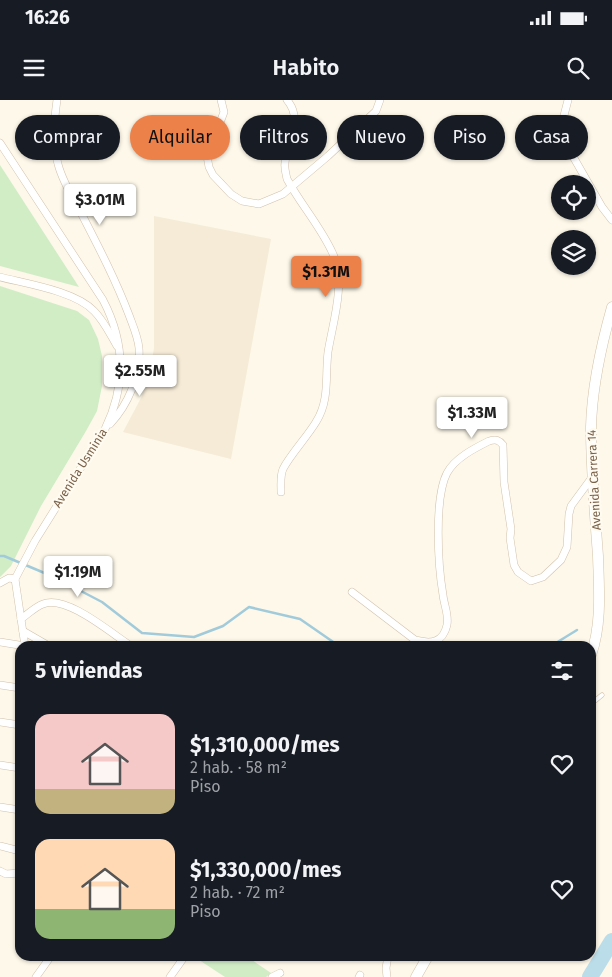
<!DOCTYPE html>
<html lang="es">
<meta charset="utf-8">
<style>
body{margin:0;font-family:"Fira Sans",sans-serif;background:#242831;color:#f1f3f6;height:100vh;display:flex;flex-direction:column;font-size:19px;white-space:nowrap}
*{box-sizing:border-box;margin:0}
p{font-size:16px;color:#9ea1a6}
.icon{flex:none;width:28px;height:28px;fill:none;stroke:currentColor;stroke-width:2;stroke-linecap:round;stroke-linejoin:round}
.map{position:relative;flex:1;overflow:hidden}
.side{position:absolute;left:15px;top:541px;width:581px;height:320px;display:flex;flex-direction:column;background:#171b24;border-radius:15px;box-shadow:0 1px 4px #0004}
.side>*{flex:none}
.banner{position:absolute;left:15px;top:15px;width:582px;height:45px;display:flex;gap:10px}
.controls{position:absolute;left:551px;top:75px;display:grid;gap:10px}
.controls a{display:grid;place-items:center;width:45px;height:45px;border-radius:50%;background:#171b24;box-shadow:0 1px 4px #0004;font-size:25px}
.price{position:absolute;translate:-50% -42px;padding:0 11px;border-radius:5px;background:#fff;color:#222;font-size:16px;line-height:32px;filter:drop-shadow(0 1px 2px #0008)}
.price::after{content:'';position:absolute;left:50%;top:30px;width:15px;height:11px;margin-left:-8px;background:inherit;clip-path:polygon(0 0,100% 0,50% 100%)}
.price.active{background:#ec8149;color:#111}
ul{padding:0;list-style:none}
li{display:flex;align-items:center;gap:15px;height:125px;padding:0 20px}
li span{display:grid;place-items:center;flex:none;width:140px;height:100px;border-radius:15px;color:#555}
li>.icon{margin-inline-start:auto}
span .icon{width:60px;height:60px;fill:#fffc;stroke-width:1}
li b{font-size:21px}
h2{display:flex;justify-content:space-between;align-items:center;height:60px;padding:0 20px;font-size:21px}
.tag{padding:0 18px;border-radius:22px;background:#171b24;box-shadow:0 1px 4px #0004;font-size:18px;line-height:45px}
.tag.active{background:#ec8149;color:#111}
.status{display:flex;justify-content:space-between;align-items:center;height:35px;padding:0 25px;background:#171b24;direction:ltr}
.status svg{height:14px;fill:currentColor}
header{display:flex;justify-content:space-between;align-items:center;height:65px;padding:0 20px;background:#171b24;font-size:22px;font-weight:600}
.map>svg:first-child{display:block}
.residential{fill:#f6ebd7}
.green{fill:#d1edc6}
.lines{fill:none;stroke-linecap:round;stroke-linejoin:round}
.stream{stroke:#a1cbdb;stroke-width:2.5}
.river{stroke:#bbdde9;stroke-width:16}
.lane-casing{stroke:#d1c1ad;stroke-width:5}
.street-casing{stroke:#d1c1ad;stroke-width:8}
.secondary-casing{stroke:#d4c2ab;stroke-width:11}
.lane{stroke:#fff;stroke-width:4}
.street{stroke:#fff;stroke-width:7}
.secondary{stroke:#fff;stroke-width:10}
.labels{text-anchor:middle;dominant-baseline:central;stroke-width:4.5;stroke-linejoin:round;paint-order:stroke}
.street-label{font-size:12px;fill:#7a614a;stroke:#fffbf0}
</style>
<div class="status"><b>16:26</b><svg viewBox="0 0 49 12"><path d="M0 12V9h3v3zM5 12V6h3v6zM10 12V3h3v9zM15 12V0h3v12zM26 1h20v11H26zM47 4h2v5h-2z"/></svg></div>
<header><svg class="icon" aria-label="menu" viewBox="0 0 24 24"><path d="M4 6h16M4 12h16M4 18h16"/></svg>Habito<svg class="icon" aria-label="search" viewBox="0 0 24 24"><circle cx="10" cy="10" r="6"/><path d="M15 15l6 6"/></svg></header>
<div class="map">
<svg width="612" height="877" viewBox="0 0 612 877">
<rect width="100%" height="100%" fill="#fdf8e9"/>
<polygon class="residential" points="154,116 271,139 231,359 123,332 142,296 150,272 154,248"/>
<g class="green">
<polygon points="0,65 79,187 0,166"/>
<polygon points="0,186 77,211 89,220 98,239 102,256 102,286 97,311 86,331 41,406 11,466 0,477"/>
<polygon points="193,856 246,856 271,873 266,877 225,877"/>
</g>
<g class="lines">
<g class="stream">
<polyline points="0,456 4,456 54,477 102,502 142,533 194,537 223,526 249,507 300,519 339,546"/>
<polyline points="551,546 577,530"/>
</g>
<polyline class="river" points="590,877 612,841"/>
<g class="lane-casing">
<polyline id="lane" points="591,604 602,595"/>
</g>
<g class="street-casing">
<g id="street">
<path d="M57,0C54,21 52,43 58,64C62,80 71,95 79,109C97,144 115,178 129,215C133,226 138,237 139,248C141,275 128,305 110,324"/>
<polyline points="221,0 224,12 221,20 209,46 207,56 209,67 213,75 231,94 242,101 259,104 283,94 328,56 376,11 380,0"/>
<polyline points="568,0 561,27 563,39 602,107 612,120"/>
<path d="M0,43L103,200C125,242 126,286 105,329L35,441L15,479L25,546"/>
<path d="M0,177C27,184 75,191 94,211C104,221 110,234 117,246"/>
<path d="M281,392C281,384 280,376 283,369C290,355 307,337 316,322C330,300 325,276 328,252C333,221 346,184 333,154C321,127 301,105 287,79C286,74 284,68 285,63C287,41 304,20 287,0"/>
<polyline points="0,483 9,478 15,479"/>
<path d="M352,492L415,540C431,544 443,543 447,525C449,515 444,505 443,495C438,466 434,398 447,373C455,358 475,348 489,341C496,339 499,340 503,345L504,382L511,429L510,438L514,465L518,472L531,481L543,477L561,460L567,447L569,414L571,406L593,376"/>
<path d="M21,519C28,514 35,507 43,504C66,494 112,534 131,546"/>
<polyline points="23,531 49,546"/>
<polyline points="0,542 25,546"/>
<polyline points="0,585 20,588"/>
<polyline points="0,622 20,625"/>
<polyline points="0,665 20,668"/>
<polyline points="0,707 20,710"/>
<polyline points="0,746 20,751"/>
<polyline points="0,771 6,774 20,773"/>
<polyline points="36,877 51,856"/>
<polyline points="170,877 185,856"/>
<polyline points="272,877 280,873"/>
<polyline points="359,877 360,875"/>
<polyline points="387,877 386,868 388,856"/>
</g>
</g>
<g class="secondary-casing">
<g id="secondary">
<path d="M591,555C602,524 599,489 598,456C595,414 591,370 591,327C592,286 601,246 612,207"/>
<polyline points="416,877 428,856"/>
</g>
</g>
<use href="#lane" class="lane"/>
<use href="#street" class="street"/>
<use href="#secondary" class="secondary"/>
</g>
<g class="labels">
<g class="street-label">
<text transform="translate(80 368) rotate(-58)">Avenida Usminia</text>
<text transform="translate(594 380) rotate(-93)">Avenida Carrera 14</text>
</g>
</g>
</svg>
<div class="controls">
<a><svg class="icon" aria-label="locate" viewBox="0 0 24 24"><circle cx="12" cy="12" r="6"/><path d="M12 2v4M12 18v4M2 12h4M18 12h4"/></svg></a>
<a><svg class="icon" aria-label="layers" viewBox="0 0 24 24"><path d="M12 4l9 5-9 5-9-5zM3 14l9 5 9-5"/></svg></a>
</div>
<b class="price" style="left:100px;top:126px">$3.01M</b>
<b class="price active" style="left:326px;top:198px">$1.31M</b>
<b class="price" style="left:140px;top:297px">$2.55M</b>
<b class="price" style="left:472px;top:339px">$1.33M</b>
<b class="price" style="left:78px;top:498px">$1.19M</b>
<div class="banner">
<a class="tag">Comprar</a>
<a class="tag active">Alquilar</a>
<a class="tag">Filtros</a>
<a class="tag">Nuevo</a>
<a class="tag">Piso</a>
<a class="tag">Casa</a>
</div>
<section class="side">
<h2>5 viviendas<svg class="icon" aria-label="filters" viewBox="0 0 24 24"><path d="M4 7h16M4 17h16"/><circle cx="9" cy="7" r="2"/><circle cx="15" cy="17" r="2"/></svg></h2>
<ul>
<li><span style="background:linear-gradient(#f6c9c9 75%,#c2b280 0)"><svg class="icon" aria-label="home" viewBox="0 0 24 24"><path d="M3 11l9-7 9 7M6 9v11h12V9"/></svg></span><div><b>$1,310,000/mes</b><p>2 hab. · 58 m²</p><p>Piso</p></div><svg class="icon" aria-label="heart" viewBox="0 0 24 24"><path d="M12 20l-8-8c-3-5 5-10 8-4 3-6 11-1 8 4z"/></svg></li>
<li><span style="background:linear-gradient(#ffd9b3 70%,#8fb573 0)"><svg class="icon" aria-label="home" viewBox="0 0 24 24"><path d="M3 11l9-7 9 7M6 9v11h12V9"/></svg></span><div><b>$1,330,000/mes</b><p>2 hab. · 72 m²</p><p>Piso</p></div><svg class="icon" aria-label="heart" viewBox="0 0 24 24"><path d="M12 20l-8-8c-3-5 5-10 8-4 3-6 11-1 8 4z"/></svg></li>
</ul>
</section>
</div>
